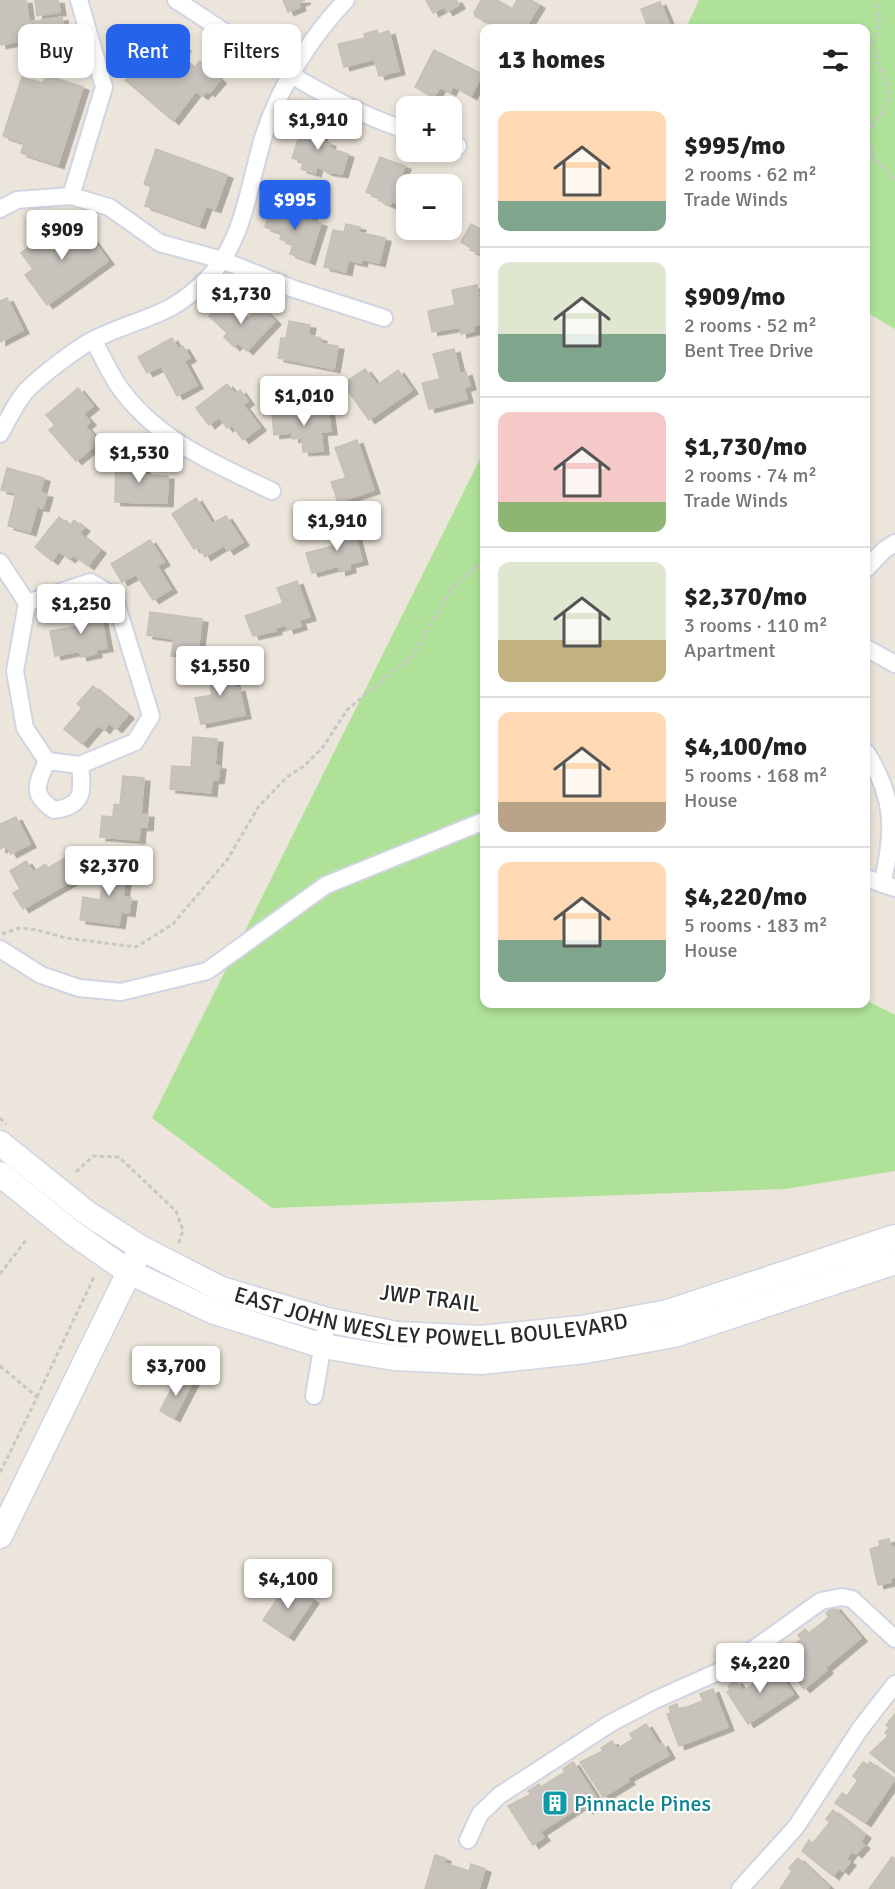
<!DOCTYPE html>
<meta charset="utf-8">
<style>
body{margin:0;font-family:Signika,sans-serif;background:#f6f6f6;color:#222;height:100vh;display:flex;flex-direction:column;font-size:22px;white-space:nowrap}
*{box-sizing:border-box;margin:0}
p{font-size:20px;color:#767676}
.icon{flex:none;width:33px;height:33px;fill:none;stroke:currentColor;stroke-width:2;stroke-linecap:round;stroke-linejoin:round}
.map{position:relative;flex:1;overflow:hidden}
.panel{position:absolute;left:480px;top:24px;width:390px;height:984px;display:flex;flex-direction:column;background:#fff;border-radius:12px;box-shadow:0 3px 9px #0003}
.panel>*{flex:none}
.top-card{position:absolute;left:18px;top:24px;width:372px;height:54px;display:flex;gap:12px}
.tools{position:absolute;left:396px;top:96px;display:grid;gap:12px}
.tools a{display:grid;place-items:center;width:66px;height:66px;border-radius:12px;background:#fff;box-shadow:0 3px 9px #0003;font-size:30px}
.price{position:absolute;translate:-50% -51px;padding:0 14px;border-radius:6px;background:#fff;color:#222;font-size:20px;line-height:39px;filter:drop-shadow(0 2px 3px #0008)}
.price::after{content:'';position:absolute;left:50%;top:36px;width:18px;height:14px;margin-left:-9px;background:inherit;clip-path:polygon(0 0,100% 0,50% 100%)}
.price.active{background:#2563eb;color:#fff}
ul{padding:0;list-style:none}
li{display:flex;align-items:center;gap:18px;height:150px;padding:0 18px}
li+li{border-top:2px solid #e0e0e0}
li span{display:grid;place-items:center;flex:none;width:168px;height:120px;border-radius:12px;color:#555}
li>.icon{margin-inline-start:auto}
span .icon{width:72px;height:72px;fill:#fffc;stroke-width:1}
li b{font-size:26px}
h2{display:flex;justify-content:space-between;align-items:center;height:72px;padding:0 18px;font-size:26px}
.tag{padding:0 21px;border-radius:12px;background:#fff;box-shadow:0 3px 9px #0003;font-size:21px;line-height:54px}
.tag.active{background:#2563eb;color:#fff}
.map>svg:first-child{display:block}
.green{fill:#afe298}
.building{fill:#c7c2bb;stroke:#c7c1b5;stroke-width:1.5;filter:url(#shadow)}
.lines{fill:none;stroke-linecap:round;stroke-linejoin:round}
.street-casing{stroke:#d1d4e2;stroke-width:20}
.secondary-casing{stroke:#d1d4e2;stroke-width:27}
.path{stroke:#c7c7c7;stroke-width:3;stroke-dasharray:4.5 3;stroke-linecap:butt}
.street{stroke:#fff;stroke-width:16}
.secondary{stroke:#fff;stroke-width:24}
.labels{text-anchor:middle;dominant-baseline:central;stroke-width:4.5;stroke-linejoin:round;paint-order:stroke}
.street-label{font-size:22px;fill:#292929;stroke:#fff}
.culture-label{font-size:22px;fill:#0d838f;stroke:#fff;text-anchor:start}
</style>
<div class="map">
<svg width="895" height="1889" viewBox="0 0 895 1889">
<defs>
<filter id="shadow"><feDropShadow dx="6" dy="3.5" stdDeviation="0" flood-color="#0004"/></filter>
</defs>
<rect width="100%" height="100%" fill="#ece5db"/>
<g class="green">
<polygon points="699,0 895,0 895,329 866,312 866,28 686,28"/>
<polygon points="484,451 484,1004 866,1004 866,1000 895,1015 895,1171 785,1189 272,1208 152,1118"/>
</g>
<g class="building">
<polygon points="0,0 26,0 29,22 62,17 65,44 48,46 49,55 43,56 40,37 0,45"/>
<polygon points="35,0 58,0 60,12 37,16"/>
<polygon points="283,0 305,0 298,3 300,7 288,12"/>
<polygon points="426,0 456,0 459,5 447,12 444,7 433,13"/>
<polygon points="481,0 497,0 512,9 517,0 531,0 539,5 525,28 493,28 495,25 476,17 474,13"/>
<polygon points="660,2 671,28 638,28 647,25 641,9"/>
<polygon points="163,30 185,48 178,55 194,68 200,61 220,80 209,93 206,91 202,96 196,91 173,121 125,80 147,54 142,49 149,42 151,44"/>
<polygon points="377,30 378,34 389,31 399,71 379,76 374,59 344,67 338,44 365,38 364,34"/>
<polygon points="434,50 482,74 471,96 453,86 450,92 440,87 434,97 415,87"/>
<polygon points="46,75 83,87 58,165 21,153 24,143 3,136 22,77 43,83"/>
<polygon points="304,121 324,127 320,140 330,143 329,148 348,154 342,174 327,172 317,166 315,173 301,169 304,162 292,158"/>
<polygon points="156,149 227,175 215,209 206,206 199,225 145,206 151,187 144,184"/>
<polygon points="380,157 405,166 399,181 410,184 406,184 406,208 392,201 390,205 378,200 379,197 366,192"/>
<polygon points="272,207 298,215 299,211 312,215 310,220 321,223 309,261 290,254 293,244 280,239 282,233 265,227"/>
<polygon points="68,219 80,236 86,231 108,261 47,305 25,275 33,269 21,253"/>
<polygon points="346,224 360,227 358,232 385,238 379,263 362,259 361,263 348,260 346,272 324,267 333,230 344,232"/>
<polygon points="471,224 484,231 484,255 470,250 471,248 461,242"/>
<polygon points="477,285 484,323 473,326 474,331 461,334 460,327 432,332 428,311 455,305 452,290"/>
<polygon points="7,298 23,330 0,342 0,301"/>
<polygon points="225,299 247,320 259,306 275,321 247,351 238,343 234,347 224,337 227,333 209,316"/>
<polygon points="289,321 310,325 308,335 321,338 320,343 338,346 334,369 278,358 281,338 286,338"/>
<polygon points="172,338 178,349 183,346 190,358 184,361 197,385 177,396 161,366 147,373 138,357"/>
<polygon points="454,349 460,374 466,372 470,386 464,388 467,399 429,409 422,383 440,379 433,354"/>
<polygon points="365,369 377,385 398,370 412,390 369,420 343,384"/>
<polygon points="227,384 235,394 240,390 248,401 243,405 260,427 243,440 232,425 227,428 219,417 209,425 196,408"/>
<polygon points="78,388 93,406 83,414 90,422 85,426 99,442 76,461 49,430 55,425 46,415"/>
<polygon points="328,408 331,431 321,432 323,451 303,452 302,438 293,439 292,433 274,435 272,413"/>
<polygon points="357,440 374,490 338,502 331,482 346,478 335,448"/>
<polygon points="116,459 144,459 144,475 168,476 167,503 115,502"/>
<polygon points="7,468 44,478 40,493 47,494 43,508 37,507 30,532 8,526 16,493 1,490"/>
<polygon points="196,498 212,524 226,516 243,542 228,551 224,545 205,557 199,547 194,549 172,514"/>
<polygon points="59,517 70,526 74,520 84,528 79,533 100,550 88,566 73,555 69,559 59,551 52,561 35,547"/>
<polygon points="352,523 362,561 349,564 350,569 340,572 339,566 312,573 306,553 337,545 332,528"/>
<polygon points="150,540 164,562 157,566 171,589 153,600 136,574 122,582 111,564"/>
<polygon points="297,581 310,617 299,620 301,626 288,630 286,625 275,628 276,631 253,636 245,616 283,603 277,588"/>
<polygon points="99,606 107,648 95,650 96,654 81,657 80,651 55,656 50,631 80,626 78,610"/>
<polygon points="150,612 202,619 197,659 171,656 174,639 147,635"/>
<polygon points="230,665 235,689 239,688 245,715 201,724 195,698 212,695 207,669"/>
<polygon points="93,686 128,715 116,729 109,723 104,730 98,725 82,744 64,729 82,708 77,704"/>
<polygon points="193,737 217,739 215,765 220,766 218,780 212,780 211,793 170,789 172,766 191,767"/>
<polygon points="123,776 144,778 141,814 148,814 147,827 140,827 139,840 100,837 102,816 113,817 114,804 120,805"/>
<polygon points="16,817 30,844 11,854 6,846 0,849 0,824"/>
<polygon points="65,858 77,878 23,909 13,893 20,889 10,871 26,861 33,872 45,864 48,868"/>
<polygon points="106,860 127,863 123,897 131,898 129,913 121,912 119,925 80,920 83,897 100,900"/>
<polygon points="185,1377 193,1381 174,1418 160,1411 176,1380 181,1382"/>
<polygon points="889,1539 891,1548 895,1547 895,1577 890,1578 891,1582 878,1585 870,1549 880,1546 879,1541"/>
<polygon points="288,1583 313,1600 288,1637 263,1620"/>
<polygon points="834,1606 861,1638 825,1668 827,1670 804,1689 774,1652 783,1645 788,1650 801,1639 798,1635 805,1629 809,1633 829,1617 826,1613"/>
<polygon points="763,1662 767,1667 772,1663 793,1694 748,1724 727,1692 730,1690 728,1686 736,1680 743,1691 763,1677 756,1666"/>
<polygon points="713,1689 728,1727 679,1746 667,1714 671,1713 669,1707 677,1704 679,1710 703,1701 700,1694"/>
<polygon points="895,1714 895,1773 870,1753 888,1736 885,1733 889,1728 886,1725"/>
<polygon points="646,1724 659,1745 662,1743 669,1755 627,1778 629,1781 603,1797 580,1762 603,1751 601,1748 612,1741 617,1749 633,1739 630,1734"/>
<polygon points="573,1762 599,1802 587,1810 583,1804 540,1832 544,1837 533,1845 508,1806 531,1794 528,1791 539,1784 541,1787 565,1772 563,1769"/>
<polygon points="863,1762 868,1765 870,1762 895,1779 865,1823 835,1803 842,1793 847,1796 858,1780 853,1776"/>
<polygon points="833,1810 865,1835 860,1842 864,1845 856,1854 852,1851 846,1859 850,1862 843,1871 839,1868 833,1876 802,1851 809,1840 813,1843 830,1822 826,1819"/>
<polygon points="435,1855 445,1858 444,1863 469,1871 471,1864 485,1869 479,1889 425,1889"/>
<polygon points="892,1857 895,1859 895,1889 869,1889"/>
<polygon points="798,1858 829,1887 827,1889 780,1889 792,1871 789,1868"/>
</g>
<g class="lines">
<g class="street-casing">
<g id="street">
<path d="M176,0C246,45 327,105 406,130"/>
<polyline points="452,144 458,146"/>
<polyline points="71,196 104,87 79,0"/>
<polyline points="0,209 17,200 71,196 109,207 160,243 222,260 294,289 384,318"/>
<path d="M93,340C103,357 111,377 123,392C161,442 217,465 272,491"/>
<path d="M0,434C9,419 17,399 29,388C42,375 78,347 95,339C141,316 169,319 209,277C245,239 249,183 264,135C280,85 311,37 346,0"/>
<polyline points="0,562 27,603 15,671 25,728 47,761 80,765 135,742 151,716 114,596 90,582 27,603"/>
<polyline points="866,569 884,550 895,543"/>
<polyline points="866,648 895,664"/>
<path d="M866,752C895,797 895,832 882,884"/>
<path d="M47,761C37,784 30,794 54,810C84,806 83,792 80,765"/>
<polyline points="866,878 895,888"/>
<polyline points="0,949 41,975 79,988 121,992 207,971 326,885 484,821"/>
<polyline points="314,1396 327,1320"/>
<polyline points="468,1840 480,1814 500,1795 611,1723 655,1700 729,1667 821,1601 842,1597 852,1599 895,1639"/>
<polyline points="740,1889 796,1827 860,1729 895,1684"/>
</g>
</g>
<g class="secondary-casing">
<g id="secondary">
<path id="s1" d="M0,1143L87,1213L141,1248L221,1289L327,1320L397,1334L481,1338L582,1328L668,1312L895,1237"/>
<polyline points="0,1174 73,1233 129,1272 212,1311 323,1346 394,1358 481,1362 585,1351 674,1335 895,1262"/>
<polyline points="0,1536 136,1258"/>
</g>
</g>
<g class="path">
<polyline points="867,133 884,111 888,98 886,82 875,53 874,41 880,22 874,0"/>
<polyline points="866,135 867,133 873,158 895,179"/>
<polyline points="866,156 873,158"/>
<polyline points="2,934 19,928 37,930 66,938 136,947 173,924 227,860 259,806 287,777 304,766 323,747 347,710 413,655 452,588 484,560"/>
<polyline points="0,1118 6,1124"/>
<polyline points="76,1172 93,1156 119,1157 176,1211 183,1230 178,1245"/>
<polyline points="0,1274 26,1240"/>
<polyline points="0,1366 37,1397 0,1473"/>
<polyline points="37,1397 94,1277"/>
</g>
<use href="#street" class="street"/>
<use href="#secondary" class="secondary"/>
</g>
<defs>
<g id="building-square" transform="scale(1.35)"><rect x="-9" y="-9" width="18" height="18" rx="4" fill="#0f9aa8" stroke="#fff"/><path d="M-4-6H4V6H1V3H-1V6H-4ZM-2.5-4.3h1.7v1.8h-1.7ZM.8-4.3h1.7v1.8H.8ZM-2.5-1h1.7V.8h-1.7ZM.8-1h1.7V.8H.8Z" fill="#fff"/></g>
</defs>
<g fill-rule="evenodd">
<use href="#building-square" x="555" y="1803"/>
</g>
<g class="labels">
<g class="street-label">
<text transform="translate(430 1298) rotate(7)">JWP TRAIL</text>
<text stroke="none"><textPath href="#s1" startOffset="480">EAST JOHN WESLEY POWELL BOULEVARD</textPath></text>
</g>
<g class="culture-label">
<text x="574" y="1803">Pinnacle Pines</text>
</g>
</g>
</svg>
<div class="tools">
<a>+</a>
<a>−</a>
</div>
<b class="price" style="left:318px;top:151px">$1,910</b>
<b class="price active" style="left:295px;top:231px">$995</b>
<b class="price" style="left:62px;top:261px">$909</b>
<b class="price" style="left:241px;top:325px">$1,730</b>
<b class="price" style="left:304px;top:427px">$1,010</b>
<b class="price" style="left:139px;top:484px">$1,530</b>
<b class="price" style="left:337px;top:552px">$1,910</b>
<b class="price" style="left:81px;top:635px">$1,250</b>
<b class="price" style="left:220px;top:697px">$1,550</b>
<b class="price" style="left:109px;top:897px">$2,370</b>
<b class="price" style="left:176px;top:1397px">$3,700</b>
<b class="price" style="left:288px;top:1610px">$4,100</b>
<b class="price" style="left:760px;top:1694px">$4,220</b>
<div class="top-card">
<a class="tag">Buy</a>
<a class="tag active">Rent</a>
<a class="tag">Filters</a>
</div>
<section class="panel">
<h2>13 homes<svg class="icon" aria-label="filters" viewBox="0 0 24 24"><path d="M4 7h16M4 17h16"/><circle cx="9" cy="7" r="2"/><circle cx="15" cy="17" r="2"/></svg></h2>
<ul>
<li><span style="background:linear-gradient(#ffd9b3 75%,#7fa58c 0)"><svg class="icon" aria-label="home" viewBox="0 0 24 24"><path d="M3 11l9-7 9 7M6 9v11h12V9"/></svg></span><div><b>$995/mo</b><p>2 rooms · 62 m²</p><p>Trade Winds</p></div></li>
<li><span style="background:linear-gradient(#dfe7d0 60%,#7fa58c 0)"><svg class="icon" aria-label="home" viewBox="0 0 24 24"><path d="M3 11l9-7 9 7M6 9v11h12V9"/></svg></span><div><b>$909/mo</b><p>2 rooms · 52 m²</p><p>Bent Tree Drive</p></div></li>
<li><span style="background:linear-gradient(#f6c9c9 75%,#8fb573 0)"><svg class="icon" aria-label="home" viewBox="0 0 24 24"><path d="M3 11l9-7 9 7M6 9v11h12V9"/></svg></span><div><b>$1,730/mo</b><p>2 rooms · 74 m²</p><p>Trade Winds</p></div></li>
<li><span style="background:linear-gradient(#dfe7d0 65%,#c2b280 0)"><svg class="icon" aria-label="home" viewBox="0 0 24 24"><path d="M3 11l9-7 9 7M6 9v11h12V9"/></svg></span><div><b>$2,370/mo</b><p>3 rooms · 110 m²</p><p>Apartment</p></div></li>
<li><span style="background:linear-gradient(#ffd9b3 75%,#b9a48a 0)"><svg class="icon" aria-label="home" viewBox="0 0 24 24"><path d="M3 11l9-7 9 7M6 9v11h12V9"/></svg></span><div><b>$4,100/mo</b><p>5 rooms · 168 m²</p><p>House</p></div></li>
<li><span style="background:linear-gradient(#ffd9b3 65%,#7fa58c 0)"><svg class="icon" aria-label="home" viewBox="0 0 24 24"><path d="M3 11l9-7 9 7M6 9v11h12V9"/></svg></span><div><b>$4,220/mo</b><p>5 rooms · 183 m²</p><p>House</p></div></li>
</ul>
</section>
</div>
